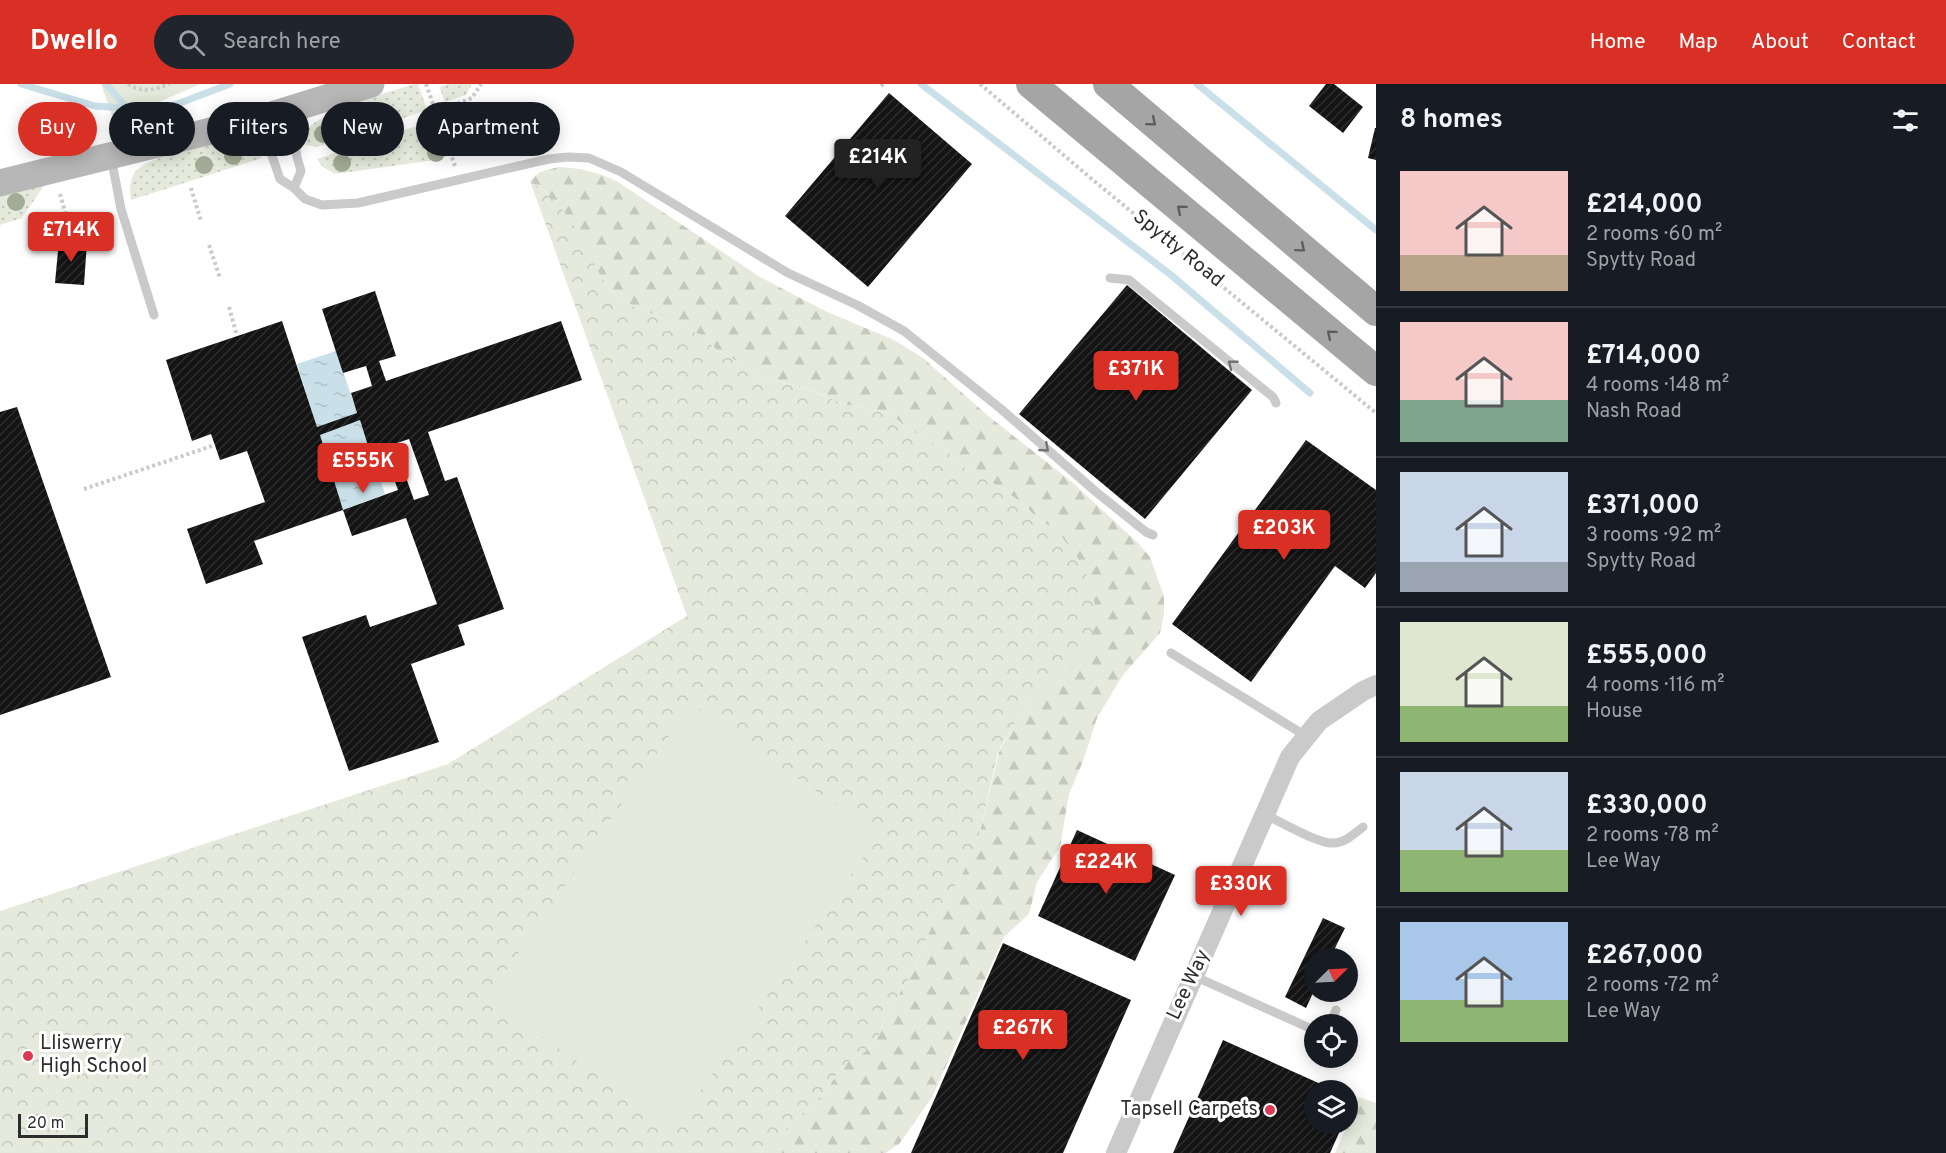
<!DOCTYPE html>
<meta charset="utf-8">
<style>
body{margin:0;font-family:Overpass,sans-serif;background:#20242c;color:#f1f3f6;height:100vh;display:flex;flex-direction:column;font-size:22px;white-space:nowrap}
*{box-sizing:border-box;margin:0}
p{font-size:20px;color:#9ea1a6}
.icon{flex:none;width:33px;height:33px;fill:none;stroke:currentColor;stroke-width:2;stroke-linecap:round;stroke-linejoin:round}
.map{position:relative;flex:1;overflow:hidden}
.sheet{display:flex;flex-direction:column;background:#171b24;width:570px}
.sheet>*{flex:none}
.hud{position:absolute;left:18px;top:18px;width:570px;height:54px;display:flex;gap:12px}
.needle{width:39px;rotate:66deg}
.fabs{position:absolute;left:1304px;top:864px;display:grid;gap:12px}
.fabs a{display:grid;place-items:center;width:54px;height:54px;border-radius:50%;background:#171b24;box-shadow:0 3px 15px #0003;font-size:30px}
.scale{position:absolute;left:18px;bottom:15px;width:70px;box-sizing:border-box;padding-left:6px;border:3px solid #2d2d2d;border-top:0;font-size:16px;line-height:21px;white-space:nowrap;color:#2d2d2d;-webkit-text-stroke:4px #fff;paint-order:stroke}
.price{position:absolute;translate:-50% -51px;padding:0 14px;border-radius:6px;background:#d93025;color:#fff;font-size:20px;line-height:39px;filter:drop-shadow(0 2px 3px #0008)}
.price::after{content:'';position:absolute;left:50%;top:36px;width:18px;height:14px;margin-left:-9px;background:inherit;clip-path:polygon(0 0,100% 0,50% 100%)}
.price.on{background:#222;color:#fff}
ul{padding:0;list-style:none}
li{display:flex;align-items:center;gap:18px;height:150px;padding:0 24px}
li+li{border-top:2px solid #363941}
li span{display:grid;place-items:center;flex:none;width:168px;height:120px;border-radius:0px;color:#555}
li>.icon{margin-inline-start:auto}
span .icon{width:72px;height:72px;fill:#fffc;stroke-width:1}
li b{font-size:26px}
h2{display:flex;justify-content:space-between;align-items:center;height:72px;padding:0 24px;font-size:26px}
.pill{padding:0 21px;border-radius:27px;background:#171b24;box-shadow:0 3px 15px #0003;font-size:21px;line-height:54px}
.pill.on{background:#d93025;color:#fff}
header{display:flex;align-items:center;gap:36px;box-sizing:border-box;height:84px;padding:0 30px;background:#d93025;color:#fff}
header strong{font-size:28px}
nav{display:flex;gap:33px;margin-inline-start:auto;font-size:21px}
.search{width:420px;height:54px;background:#20242c;display:flex;align-items:center;gap:15px;box-sizing:border-box;padding:0 21px;border-radius:33px;color:#9ea1a6;font-size:22px}
main{display:flex;flex:1;min-height:0}
.map>svg:first-child{display:block}
.grass{fill:url(#grass-dots)}
.forest{fill:url(#forest-firs)}
.park{fill:url(#park-crowns)}
.garden{fill:#e5eadc}
.water{fill:url(#water-ripples)}
.lines{fill:none;stroke-linecap:round;stroke-linejoin:round}
.stream{stroke:#c9e0e9;stroke-width:7}
.building{fill:url(#building-hatch);fill-rule:evenodd}
.path{stroke:#cacaca;stroke-width:4;stroke-dasharray:3 3;stroke-linecap:butt}
.lane{stroke:#cacaca;stroke-width:9}
.street{stroke:#cacaca;stroke-width:20}
.secondary{stroke:#b7b7b7;stroke-width:27}
.primary{stroke:#a5a5a5;stroke-width:30}
.tree{fill:#a2ab95}
.oneway{stroke:#5d5d5d}
.oneway2{stroke:#747474}
.poi-dot{fill:#db3955;stroke:#fff;stroke-width:2}
.labels{text-anchor:middle;dominant-baseline:central;stroke-width:6;stroke-linejoin:round;paint-order:stroke}
.street-label{font-size:20px;fill:#2d2d2d;stroke:#fff}
.poi-label{font-size:20px;fill:#2d2d2d;stroke:#fff;text-anchor:start}
</style>
<header>
<strong>Dwello</strong>
<div class="search"><svg class="icon" aria-label="search" viewBox="0 0 24 24"><circle cx="10" cy="10" r="6"/><path d="M15 15l6 6"/></svg>Search here</div>
<nav><a>Home</a><a>Map</a><a>About</a><a>Contact</a></nav>
</header>
<main>
<div class="map">
<svg width="1376" height="1069" viewBox="0 0 1376 1069">
<defs>
<pattern id="grass-dots" width="8" height="8" patternUnits="userSpaceOnUse" patternTransform="scale(1.5)"><rect width="8" height="8" fill="#e5eadc"/><path d="M2 2h.1M6 6h.1" fill="none" stroke="#c5c9bd" stroke-width="1.8" stroke-linecap="round"/></pattern>
<pattern id="forest-firs" width="22" height="20" patternUnits="userSpaceOnUse" patternTransform="scale(1.5)"><rect width="22" height="20" fill="#e5eadc"/><path d="M5 1l3.5 6h-7zM16 11l3.5 6h-7z" fill="#c5c9bd"/></pattern>
<pattern id="park-crowns" width="20" height="18" patternUnits="userSpaceOnUse" patternTransform="scale(1.5)"><rect width="20" height="18" fill="#e5eadc"/><path d="M2 6a3 3 0 1 1 6 0M12 15a3 3 0 1 1 6 0" fill="none" stroke="#c5c9bd"/></pattern>
<pattern id="water-ripples" width="26" height="14" patternUnits="userSpaceOnUse" patternTransform="scale(1.5)"><rect width="26" height="14" fill="#c9e0e9"/><path d="M2 4q2-2 4 0t4 0M15 11q2-2 4 0t4 0" fill="none" stroke="#adc0c8"/></pattern>
<pattern id="building-hatch" width="6" height="6" patternUnits="userSpaceOnUse" patternTransform="scale(1.5)"><rect width="6" height="6" fill="#141414"/><path d="M-1 1l2-2M0 6l6-6M5 7l2-2" fill="none" stroke="#2e2e2e"/></pattern>
</defs>
<rect width="100%" height="100%" fill="#fff"/>
<g class="grass">
<path d="M414,0H418L427,26L317,63L306,61C306,57 306,51 307,47C317,28 393,7 414,0Z"/>
<polygon points="448,0 472,0 466,11 445,18 439,3"/>
<polygon points="432,37 443,75 335,90 323,83 317,75"/>
<path d="M234,56C248,58 254,62 262,74L131,116C130,107 129,96 135,88C148,71 212,61 234,56Z"/>
<polygon points="45,100 22,134 0,141 0,112"/>
</g>
<g class="forest">
<path d="M558,83C580,84 598,88 618,98L760,193L825,227L894,256L923,274L986,330L1073,399L1138,459L1150,473L1164,512V531L1160,549L1123,591L1097,634L1083,677L1069,710L1060,763L1037,798L1029,830L1004,853L932,1013L900,1059L886,1069H760L823,1010L844,981L874,962L890,924L912,889L937,829L961,793L979,752L999,668L1013,642L1038,605L1055,445L1039,436L1022,419L996,401L964,383L945,365L908,345L893,332L871,325L847,321L804,304L759,293L744,281L717,266L701,251L622,217L607,202L548,110L530,97L540,88Z"/>
<polygon points="1359,1013 1376,1019 1376,1069 1335,1069"/>
</g>
<polygon class="park" points="530,97 548,110 565,129 583,155 595,182 607,202 622,217 701,251 717,266 744,281 759,293 803,304 847,321 871,325 893,332 908,345 945,365 964,383 996,401 1022,419 1039,436 1055,445 1075,469 1090,498 1097,530 1089,560 1074,583 1038,605 1013,642 998,668 979,752 961,793 937,829 912,889 890,924 874,962 844,981 823,1010 760,1069 0,1069 0,827 448,680 687,532"/>
<g class="garden">
<polygon points="101,0 201,0 114,37"/>
<polygon points="691,620 879,751 674,1045 487,914"/>
</g>
<polygon class="water" points="336,267 385,410 343,426 297,280"/>
<g class="lines">
<g class="stream">
<polyline points="21,0 95,22 127,24"/>
<polyline points="106,0 127,24 164,25 230,0"/>
<polyline points="921,0 1171,191 1310,309"/>
<polyline points="1197,0 1376,146"/>
</g>
</g>
<g class="building">
<polygon points="1326,0 1334,0 1363,23 1343,49 1309,22"/>
<polygon points="889,9 972,80 868,203 785,132"/>
<polygon points="1375,44 1376,44 1376,76 1368,74"/>
<polygon points="59,156 87,158 84,201 55,199"/>
<polygon points="1127,201 1252,306 1145,435 1019,330"/>
<path d="M375,207L396,272L379,277L386,297L561,237L582,296L428,348L445,397L457,393L504,525L458,541L465,561L411,580L439,658L349,687L302,553L366,531L370,543L437,520L406,434L352,452L343,426L398,406L383,364L370,368L360,336L320,351L343,426L254,457L263,480L206,500L187,445L265,418L247,367L220,376L211,350L192,357L166,276L282,237L317,343L357,329L351,309L372,302L366,282L343,289L322,225ZM409,355L429,411L414,416L394,360Z"/>
<polygon points="17,323 111,593 0,631 0,328"/>
<polygon points="1306,356 1376,406 1376,489 1365,504 1335,482 1251,598 1172,540"/>
<polygon points="1077,746 1175,791 1135,877 1038,832"/>
<polygon points="1323,834 1345,844 1330,874 1314,874 1314,907 1306,924 1285,913"/>
<polygon points="1003,859 1131,916 1063,1069 911,1069"/>
<polygon points="1223,956 1334,1006 1314,1006 1314,1040 1343,1040 1330,1069 1173,1069"/>
</g>
<g class="lines">
<g class="path">
<path d="M128,0C142,9 154,6 169,0"/>
<polyline points="426,0 455,82"/>
<polyline points="980,0 1093,96 1376,329"/>
<polyline points="881,2 883,0"/>
<polyline points="435,28 472,14 481,0"/>
<polyline points="191,104 201,137"/>
<polyline points="60,110 67,135"/>
<polyline points="209,161 220,194"/>
<polyline points="229,223 237,252"/>
<polyline points="84,405 215,361"/>
</g>
<g class="lane">
<polyline points="291,28 297,73 301,87 294,104"/>
<polyline points="260,37 280,95 294,104 305,115 322,121 358,119 549,75 568,73 589,74 621,88 788,189 857,221 904,247 1001,325 1095,407 1146,448 1153,451"/>
<polyline points="111,73 121,125 154,231"/>
<polyline points="1110,194 1129,196 1273,313 1276,319"/>
<polyline points="1171,569 1306,652"/>
<path d="M1264,730C1281,738 1318,760 1334,759C1345,759 1355,749 1363,743"/>
<polyline points="1194,892 1314,946"/>
<polyline points="1330,940 1336,926"/>
</g>
<polyline class="street" points="1116,1069 1290,673 1319,637 1363,607 1376,601"/>
<polyline class="secondary" points="0,99 259,35 371,0"/>
<g class="primary">
<polyline points="1031,0 1376,287"/>
<polyline points="1108,0 1376,227"/>
</g>
</g>
<g class="tree">
<circle cx="323" cy="50" r="9"/>
<circle cx="436" cy="69" r="9"/>
<circle cx="233" cy="72" r="9"/>
<circle cx="342" cy="79" r="9"/>
<circle cx="204" cy="81" r="9"/>
<circle cx="16" cy="118" r="9"/>
</g>
<defs><path id="oneway-chevron" d="M-2-3.5L2.5 0L-2 3.5" fill="none" stroke-width="1.6" stroke-linecap="round" stroke-linejoin="round" transform="scale(1.5)"/></defs>
<g class="oneway">
<use href="#oneway-chevron" transform="translate(1152 38) rotate(40)"/>
<use href="#oneway-chevron" transform="translate(1181 125) rotate(-140)"/>
<use href="#oneway-chevron" transform="translate(1301 164) rotate(40)"/>
<use href="#oneway-chevron" transform="translate(1331 250) rotate(-140)"/>
</g>
<g class="oneway2">
<use href="#oneway-chevron" transform="translate(1232 280) rotate(-141)"/>
<use href="#oneway-chevron" transform="translate(1045 364) rotate(41)"/>
</g>
<g class="poi-dot">
<circle cx="28" cy="972" r="6"/>
<circle cx="1270" cy="1026" r="6"/>
</g>
<g class="labels">
<g class="street-label">
<text transform="translate(1178 165) rotate(39)">Spytty Road</text>
<text transform="translate(1189 901) rotate(-65)">Lee Way</text>
</g>
<g class="poi-label">
<text x="40" y="960">Lliswerry<tspan x="40" dy="23">High School</tspan></text>
<text x="1258" y="1026" text-anchor="end">Tapsell Carpets</text>
</g>
</g>
</svg>
<div class="fabs">
<a><svg class="needle" viewBox="-14 -14 28 28"><path d="M0-13l5 13h-10z" fill="#e53935"/><path d="M0 13l5-13h-10z" fill="#9ea1a6"/></svg></a>
<a><svg class="icon" aria-label="locate" viewBox="0 0 24 24"><circle cx="12" cy="12" r="6"/><path d="M12 2v4M12 18v4M2 12h4M18 12h4"/></svg></a>
<a><svg class="icon" aria-label="layers" viewBox="0 0 24 24"><path d="M12 4l9 5-9 5-9-5zM3 14l9 5 9-5"/></svg></a>
</div>
<div class="scale">20 m</div>
<b class="price on" style="left:878px;top:106px">£214K</b>
<b class="price" style="left:71px;top:179px">£714K</b>
<b class="price" style="left:1136px;top:318px">£371K</b>
<b class="price" style="left:363px;top:410px">£555K</b>
<b class="price" style="left:1284px;top:477px">£203K</b>
<b class="price" style="left:1106px;top:811px">£224K</b>
<b class="price" style="left:1241px;top:833px">£330K</b>
<b class="price" style="left:1023px;top:977px">£267K</b>
<div class="hud">
<a class="pill on">Buy</a>
<a class="pill">Rent</a>
<a class="pill">Filters</a>
<a class="pill">New</a>
<a class="pill">Apartment</a>
</div>
</div>
<section class="sheet">
<h2>8 homes<svg class="icon" aria-label="filters" viewBox="0 0 24 24"><path d="M4 7h16M4 17h16"/><circle cx="9" cy="7" r="2"/><circle cx="15" cy="17" r="2"/></svg></h2>
<ul>
<li><span style="background:linear-gradient(#f6c9c9 70%,#b9a48a 0)"><svg class="icon" aria-label="home" viewBox="0 0 24 24"><path d="M3 11l9-7 9 7M6 9v11h12V9"/></svg></span><div><b>£214,000</b><p>2 rooms · 60 m²</p><p>Spytty Road</p></div></li>
<li><span style="background:linear-gradient(#f6c9c9 65%,#7fa58c 0)"><svg class="icon" aria-label="home" viewBox="0 0 24 24"><path d="M3 11l9-7 9 7M6 9v11h12V9"/></svg></span><div><b>£714,000</b><p>4 rooms · 148 m²</p><p>Nash Road</p></div></li>
<li><span style="background:linear-gradient(#c9d6e8 75%,#9aa5b1 0)"><svg class="icon" aria-label="home" viewBox="0 0 24 24"><path d="M3 11l9-7 9 7M6 9v11h12V9"/></svg></span><div><b>£371,000</b><p>3 rooms · 92 m²</p><p>Spytty Road</p></div></li>
<li><span style="background:linear-gradient(#dfe7d0 70%,#8fb573 0)"><svg class="icon" aria-label="home" viewBox="0 0 24 24"><path d="M3 11l9-7 9 7M6 9v11h12V9"/></svg></span><div><b>£555,000</b><p>4 rooms · 116 m²</p><p>House</p></div></li>
<li><span style="background:linear-gradient(#c9d6e8 65%,#8fb573 0)"><svg class="icon" aria-label="home" viewBox="0 0 24 24"><path d="M3 11l9-7 9 7M6 9v11h12V9"/></svg></span><div><b>£330,000</b><p>2 rooms · 78 m²</p><p>Lee Way</p></div></li>
<li><span style="background:linear-gradient(#a9c7e8 65%,#8fb573 0)"><svg class="icon" aria-label="home" viewBox="0 0 24 24"><path d="M3 11l9-7 9 7M6 9v11h12V9"/></svg></span><div><b>£267,000</b><p>2 rooms · 72 m²</p><p>Lee Way</p></div></li>
</ul>
</section>
</main>
